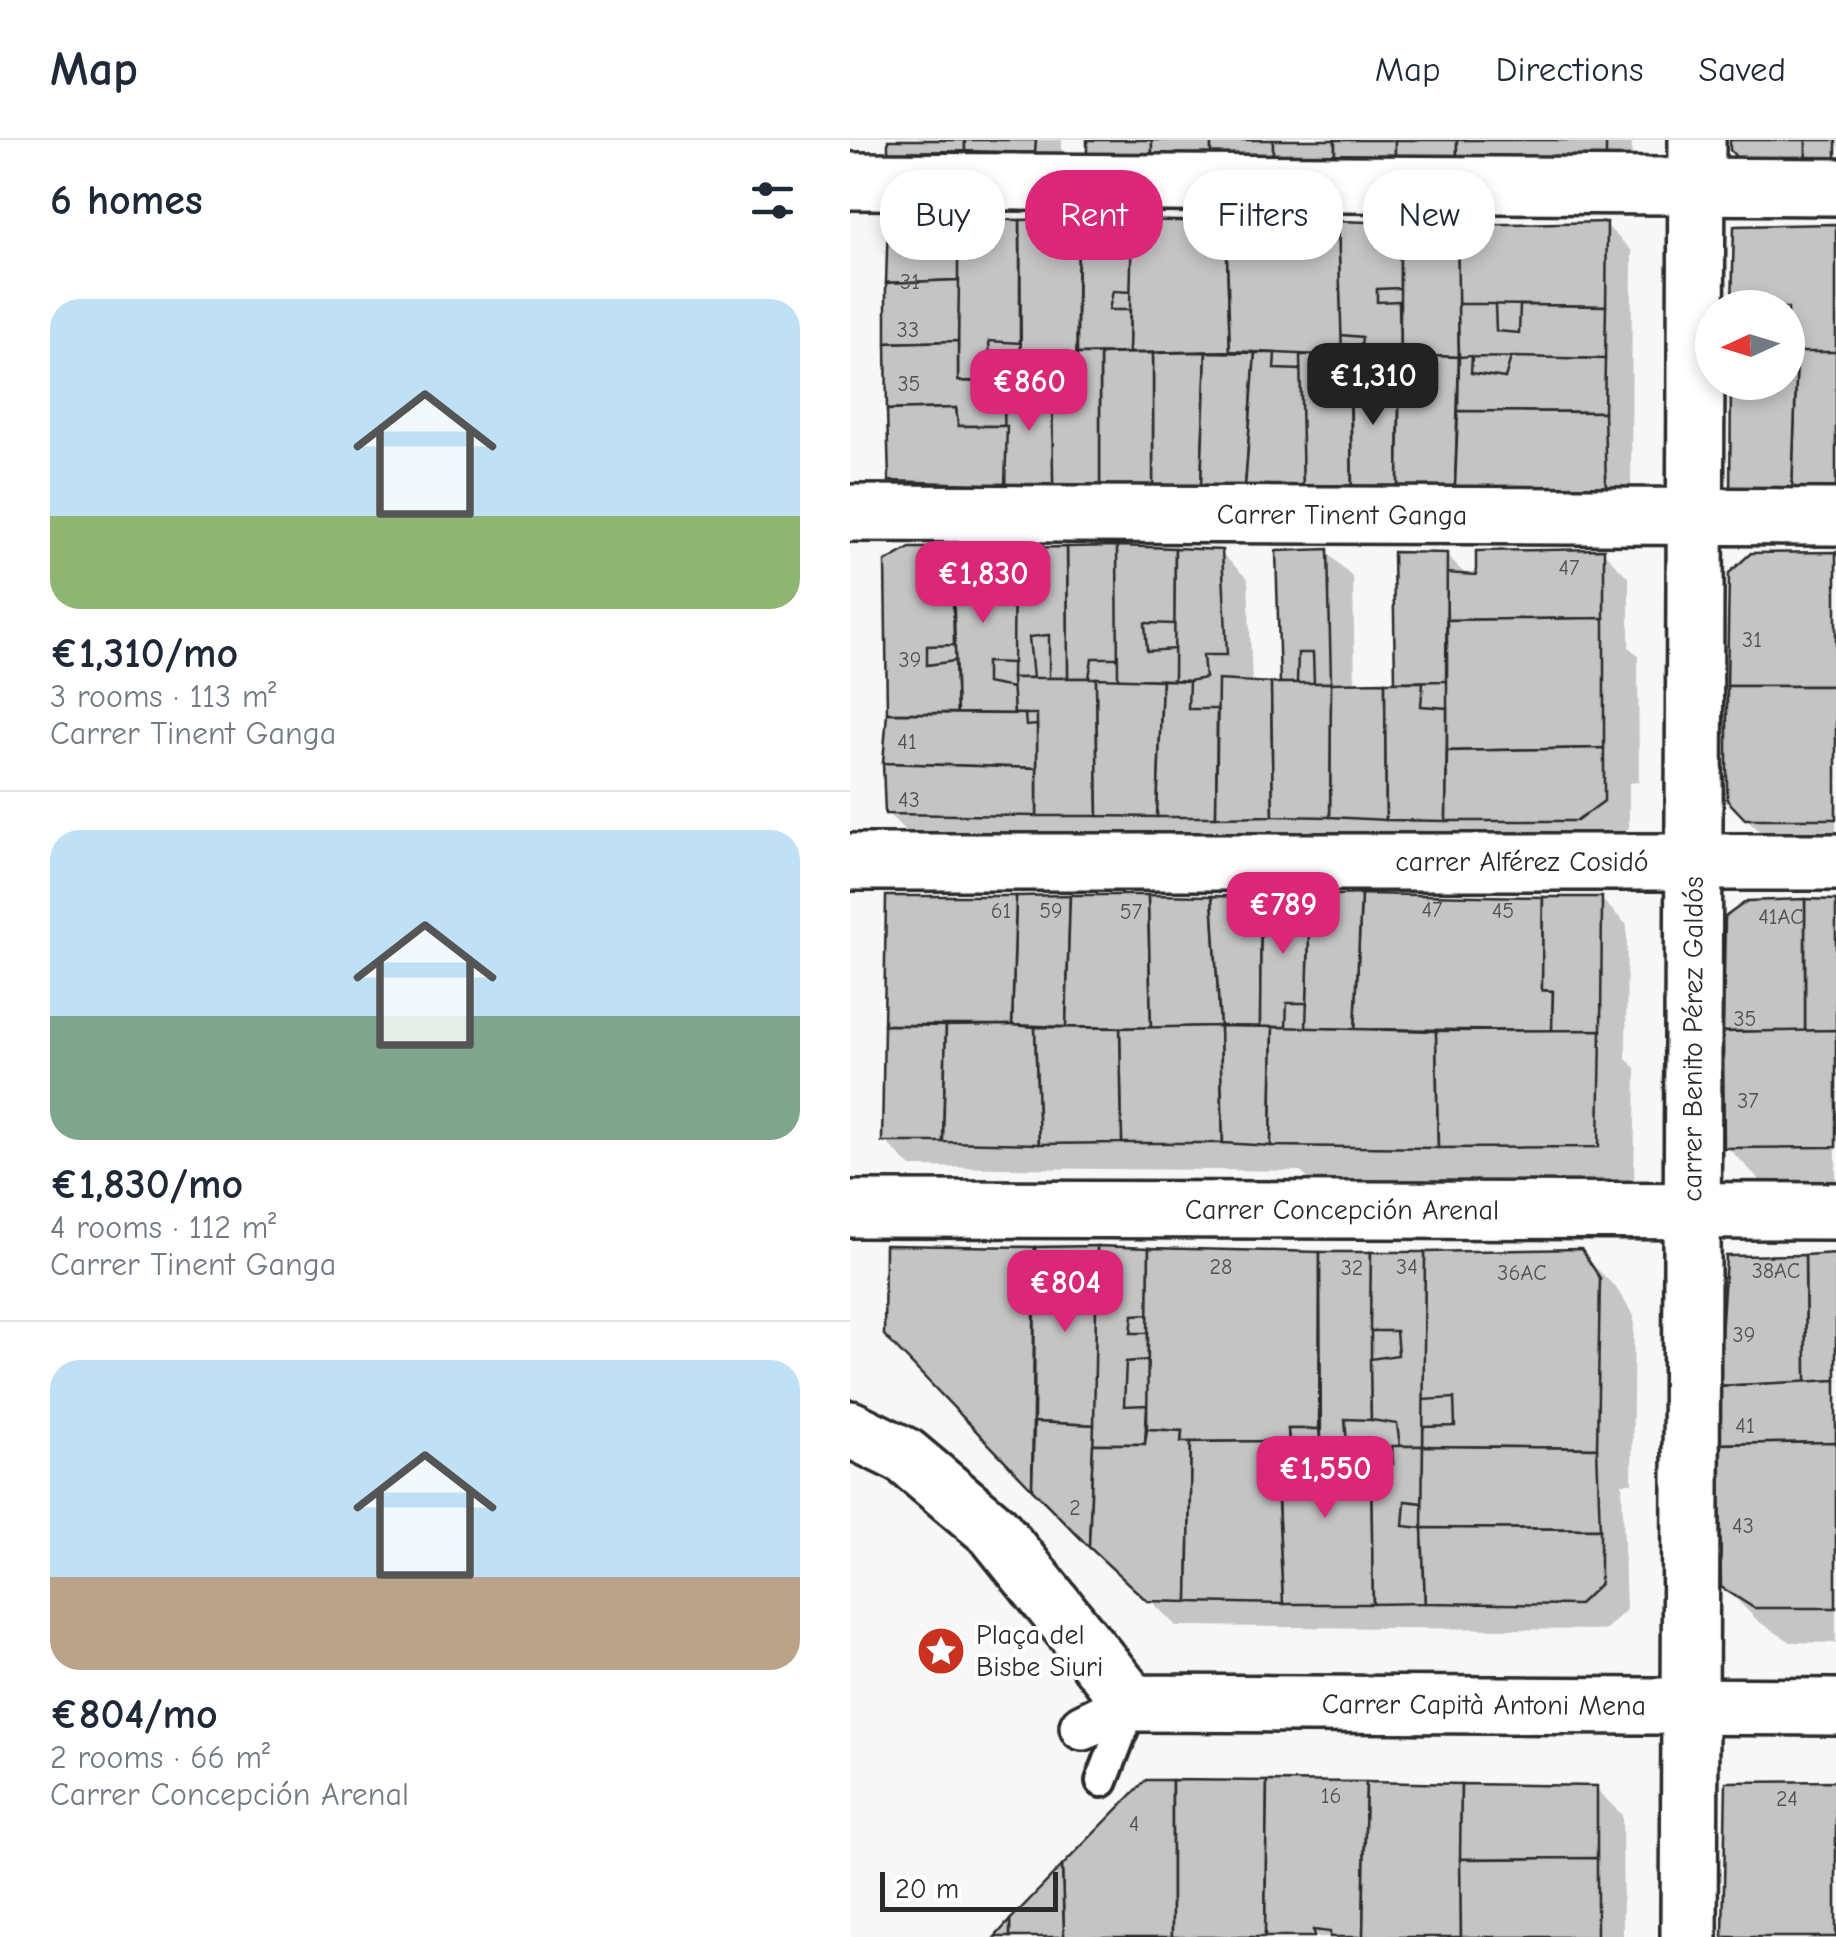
<!DOCTYPE html>
<meta charset="utf-8">
<style>
body{margin:0;font-family:"Comic Neue",sans-serif;background:#f2f2f3;color:#1f2937;height:100vh;display:flex;flex-direction:column;font-size:38px;white-space:nowrap}
*{box-sizing:border-box;margin:0}
p{font-size:32px;color:#747a83}
.icon{flex:none;width:55px;height:55px;fill:none;stroke:currentColor;stroke-width:2;stroke-linecap:round;stroke-linejoin:round}
.map{position:relative;flex:1;overflow:hidden}
.side{display:flex;flex-direction:column;background:#fff;width:850px}
.side>*{flex:none}
.banner{position:absolute;left:30px;top:30px;width:805px;height:90px;display:flex;gap:20px}
.needle{width:65px;rotate:266deg}
.fabs{position:absolute;left:845px;top:150px;display:grid;gap:20px}
.fabs a{display:grid;place-items:center;width:110px;height:110px;border-radius:50%;background:#fff;box-shadow:0 5px 15px #0003;font-size:50px}
.scale{position:absolute;left:30px;bottom:25px;width:178px;box-sizing:border-box;padding-left:10px;border:5px solid #2b2b2b;border-top:0;font-size:28px;line-height:35px;white-space:nowrap;color:#2b2b2b;-webkit-text-stroke:8px #fff;paint-order:stroke}
.price{position:absolute;translate:-50% -85px;padding:0 22px;border-radius:20px;background:#db2777;color:#fff;font-size:32px;line-height:65px;filter:drop-shadow(0 2px 5px #0008)}
.price::after{content:'';position:absolute;left:50%;top:60px;width:30px;height:22px;margin-left:-15px;background:inherit;clip-path:polygon(0 0,100% 0,50% 100%)}
.price.active{background:#222;color:#fff}
ul{padding:0;list-style:none}
li{display:grid;align-content:center;gap:20px;height:530px;padding:0 50px}
li+li{border-top:2px solid #e0e1e3}
li span{display:grid;place-items:center;height:310px;border-radius:30px;color:#555}
li>.icon{margin-inline-start:auto}
span .icon{width:180px;height:180px;fill:#fffc;stroke-width:1}
li b{font-size:42px}
h2{display:flex;justify-content:space-between;align-items:center;height:120px;padding:0 50px;font-size:42px}
.tag{padding:0 35px;border-radius:40px;background:#fff;box-shadow:0 5px 15px #0003;font-size:35px;line-height:90px}
.tag.active{background:#db2777;color:#fff}
header{display:flex;align-items:center;gap:60px;box-sizing:border-box;height:140px;padding:0 50px;background:#fff;border-bottom:2px solid #e0e1e3}
header strong{font-size:48px}
nav{display:flex;gap:55px;margin-inline-start:auto;font-size:35px}
main{display:flex;flex:1;min-height:0}
.map>svg:first-child{display:block}
.shadow{fill:#0003;fill-rule:evenodd}
.building{fill:#c4c4c4;stroke:#2b2b2b;stroke-width:2.5}
.lines{fill:none;stroke-linecap:round;stroke-linejoin:round}
.service-casing{stroke:#2b2b2b;stroke-width:38}
.pedestrian-casing{stroke:#2b2b2b;stroke-width:52}
.minor-casing{stroke:#2b2b2b;stroke-width:62}
.service{stroke:#fff;stroke-width:30}
.pedestrian{stroke:#fff;stroke-width:45}
.minor{stroke:#fff;stroke-width:55}
.labels{text-anchor:middle;dominant-baseline:central;stroke-width:8;stroke-linejoin:round;paint-order:stroke}
.number-label{font-size:22px;fill:#515151}
.street-label{font-size:28px;fill:#2b2b2b;stroke:#fff}
.poi-label{font-size:28px;fill:#2b2b2b;stroke:#fff;text-anchor:start}
</style>
<header>
<strong>Map</strong>
<nav><a>Map</a><a>Directions</a><a>Saved</a></nav>
</header>
<main>
<section class="side">
<h2>6 homes<svg class="icon" aria-label="filters" viewBox="0 0 24 24"><path d="M4 7h16M4 17h16"/><circle cx="9" cy="7" r="2"/><circle cx="15" cy="17" r="2"/></svg></h2>
<ul>
<li><span style="background:linear-gradient(#bfe0f5 70%,#8fb573 0)"><svg class="icon" aria-label="home" viewBox="0 0 24 24"><path d="M3 11l9-7 9 7M6 9v11h12V9"/></svg></span><div><b>€1,310/mo</b><p>3 rooms · 113 m²</p><p>Carrer Tinent Ganga</p></div></li>
<li><span style="background:linear-gradient(#bfe0f5 60%,#7fa58c 0)"><svg class="icon" aria-label="home" viewBox="0 0 24 24"><path d="M3 11l9-7 9 7M6 9v11h12V9"/></svg></span><div><b>€1,830/mo</b><p>4 rooms · 112 m²</p><p>Carrer Tinent Ganga</p></div></li>
<li><span style="background:linear-gradient(#bfe0f5 70%,#b9a48a 0)"><svg class="icon" aria-label="home" viewBox="0 0 24 24"><path d="M3 11l9-7 9 7M6 9v11h12V9"/></svg></span><div><b>€804/mo</b><p>2 rooms · 66 m²</p><p>Carrer Concepción Arenal</p></div></li>
</ul>
</section>
<div class="map">
<svg width="986" height="1797" viewBox="0 0 986 1797">
<rect width="100%" height="100%" fill="#f7f7f7"/>
<filter id="ink" filterUnits="userSpaceOnUse"><feTurbulence type="fractalNoise" baseFrequency=".01" numOctaves="2"/><feDisplacementMap in="SourceGraphic" scale="20" xChannelSelector="R" yChannelSelector="G"/><feConvolveMatrix kernelMatrix="1 2 1 2 8 2 1 2 1" color-interpolation-filters="sRGB"/></filter>
<g filter="url(#ink)">
<g class="shadow">
<polygon points="41,0 212,0 211,38 66,37 40,11"/>
<polygon points="240,0 782,0 781,44 266,38 240,12"/>
<path d="M41,81L756,85L782,111L781,374L68,366L42,340ZM163,226L173,227V244H165Z"/>
<polygon points="60,410 371,413 398,439 402,544 432,546 477,412 503,438 505,545 547,544 545,414 596,415 618,437 628,438 753,412 779,438 779,507 788,516 789,642 779,643 779,688 753,706 64,699 37,673 38,424"/>
<polygon points="986,414 986,714 933,714 896,678"/>
<polygon points="38,759 751,759 777,785 776,919 786,928 784,1041 459,1040 450,1031 61,1027 35,1001"/>
<polygon points="986,764 986,1042 912,1042 877,1007"/>
<path d="M37,1108L469,1115L730,1112L766,1148L784,1176L782,1343H772L776,1470L755,1490L326,1486L36,1194ZM516,1304L545,1306V1327L539,1326Z"/>
<polygon points="986,1117 986,1503 941,1502 909,1482 873,1446"/>
<polygon points="746,1649 772,1675 773,1797 147,1797"/>
</g>
<g class="building">
<polygon points="38,0 115,0 115,11 38,12"/>
<polygon points="115,0 186,0 185,13 115,11"/>
<polygon points="237,0 302,0 302,15 237,13"/>
<polygon points="302,0 361,0 361,18 302,15"/>
<polygon points="361,0 423,0 423,15 361,18"/>
<polygon points="423,0 485,0 485,17 423,15"/>
<polygon points="485,0 545,0 545,16 485,17"/>
<polygon points="545,0 607,0 607,20 545,16"/>
<polygon points="607,0 756,0 756,19 607,20"/>
<polygon points="880,0 956,0 956,28 898,30 880,10"/>
<rect x="956" y="0" width="30" height="28"/>
<polygon points="38,78 108,79 109,140 36,143"/>
<polygon points="228,78 282,80 281,152 263,151 259,170 280,170 279,213 227,214"/>
<polygon points="228,78 226,243 171,242 170,80"/>
<polygon points="108,79 170,80 170,203 139,201 141,242 108,241"/>
<polygon points="282,80 376,82 380,211 279,213"/>
<polygon points="488,81 550,83 550,148 527,149 527,162 549,161 550,215 510,218 512,197 491,195"/>
<polygon points="488,81 492,216 380,211 376,82"/>
<polygon points="757,82 756,166 608,164 607,85"/>
<polygon points="550,83 607,85 609,217 550,215"/>
<polygon points="986,84 986,212 938,213 938,168 882,168 884,86"/>
<polygon points="109,140 108,201 36,203 36,143"/>
<polygon points="608,164 645,164 646,191 669,193 670,165 756,166 755,219 609,217"/>
<polygon points="108,201 108,241 154,243 157,286 108,286 106,268 37,270 36,203"/>
<polygon points="356,212 351,347 303,346 303,213"/>
<polygon points="356,212 405,213 395,348 351,347"/>
<polygon points="947,212 986,212 986,352 942,351"/>
<polygon points="947,212 942,351 880,354 881,242 938,242 938,213"/>
<polygon points="303,213 303,346 250,345 250,214"/>
<polygon points="405,213 425,213 424,229 452,230 453,349 395,348"/>
<polygon points="227,214 250,214 250,345 203,345 202,242 226,243"/>
<polygon points="450,215 500,215 501,237 477,235 478,253 500,253 502,349 453,349"/>
<polygon points="500,215 528,217 526,251 549,252 548,346 502,349"/>
<polygon points="550,215 609,217 605,347 548,346"/>
<polygon points="622,216 621,233 655,238 661,217 755,219 754,272 608,271 609,217"/>
<polygon points="202,242 203,345 155,345 154,243"/>
<polygon points="106,268 108,286 157,286 155,345 39,341 37,270"/>
<polygon points="608,271 754,272 756,349 605,347"/>
<polygon points="267,406 270,518 242,518 239,538 218,538 217,407"/>
<polygon points="267,406 325,408 325,484 295,483 297,511 325,509 324,540 268,539"/>
<polygon points="217,407 218,538 199,538 199,495 179,497 183,538 162,538 164,408"/>
<polygon points="60,408 102,408 104,505 77,506 77,525 105,521 107,573 37,573 35,422"/>
<polygon points="102,408 164,408 163,523 136,522 136,543 163,548 164,574 107,573"/>
<polygon points="325,408 372,410 377,515 353,515 355,538 339,541 324,540"/>
<polygon points="478,409 481,543 464,543 463,513 448,513 447,543 430,543 426,411"/>
<polygon points="754,409 754,478 597,480 596,433 626,435 626,411"/>
<polygon points="543,412 597,413 596,541 545,542"/>
<polygon points="986,412 986,546 877,546 879,433 901,413"/>
<polygon points="754,478 754,608 597,611 597,480"/>
<polygon points="162,538 246,538 248,676 187,676 187,574 164,574"/>
<polygon points="246,538 312,540 307,677 248,676"/>
<polygon points="312,540 339,541 338,569 367,569 366,677 307,677"/>
<polygon points="368,540 421,543 423,676 366,677"/>
<polygon points="535,542 536,680 480,677 481,543"/>
<polygon points="535,542 573,542 571,566 597,568 596,681 536,680"/>
<polygon points="421,543 481,543 480,677 423,676"/>
<polygon points="877,546 986,546 986,679 895,679 877,660"/>
<polygon points="37,573 175,574 176,586 187,585 187,628 33,623"/>
<polygon points="754,608 754,661 727,681 596,681 597,611"/>
<polygon points="33,623 187,628 187,676 35,674"/>
<polygon points="511,754 693,757 692,850 703,851 702,891 505,889"/>
<polygon points="511,754 505,889 456,888 460,756"/>
<polygon points="220,755 216,887 162,885 166,756"/>
<polygon points="220,755 298,755 301,888 216,887"/>
<polygon points="298,755 362,756 370,886 301,888"/>
<polygon points="36,756 166,756 162,885 34,885"/>
<polygon points="362,756 411,757 410,887 370,886"/>
<polygon points="460,756 457,863 437,863 436,887 410,887 411,757"/>
<polygon points="693,757 752,757 751,890 702,891 703,851 692,850"/>
<polygon points="955,759 986,760 986,890 955,891"/>
<polygon points="955,759 955,891 873,892 875,777 897,761"/>
<polygon points="34,885 96,886 93,1002 32,1002"/>
<polygon points="162,885 185,887 189,1004 93,1002 96,886"/>
<polygon points="370,886 373,1003 272,1003 270,888"/>
<polygon points="370,886 423,887 421,1006 373,1003"/>
<polygon points="185,887 270,888 272,1003 189,1004"/>
<polygon points="423,887 586,891 588,1008 421,1006"/>
<polygon points="751,890 749,1007 588,1008 586,891"/>
<polygon points="986,890 986,1007 874,1008 873,892"/>
<polygon points="35,1105 185,1107 182,1349 34,1195"/>
<polygon points="247,1106 299,1108 299,1174 283,1175 281,1193 298,1193 298,1220 276,1222 274,1266 297,1265 295,1304 243,1304"/>
<polygon points="247,1106 244,1285 184,1282 185,1107"/>
<polygon points="299,1108 470,1112 469,1289 438,1289 439,1301 341,1302 331,1302 332,1291 297,1289"/>
<polygon points="731,1109 750,1138 747,1308 573,1306 573,1287 605,1286 604,1258 573,1260 575,1112"/>
<polygon points="470,1112 521,1112 521,1280 495,1279 497,1305 471,1307"/>
<polygon points="521,1112 575,1112 573,1306 550,1306 547,1284 521,1280 520,1219 548,1215 546,1191 520,1191"/>
<polygon points="986,1113 986,1240 956,1242 955,1115"/>
<polygon points="955,1115 956,1242 868,1246 876,1116"/>
<polygon points="986,1240 986,1302 869,1304 868,1246"/>
<polygon points="184,1282 244,1285 239,1407 182,1349"/>
<polygon points="297,1289 332,1291 331,1302 341,1302 338,1462 297,1461 239,1407 243,1304 295,1304"/>
<polygon points="438,1289 469,1289 471,1307 521,1305 523,1464 433,1464 425,1301 439,1301"/>
<polygon points="425,1301 433,1464 338,1462 341,1302"/>
<polygon points="986,1302 986,1468 904,1468 871,1447 869,1304"/>
<polygon points="542,1306 573,1306 573,1363 555,1361 553,1386 572,1388 575,1463 523,1464 521,1323 543,1324"/>
<polygon points="573,1306 747,1308 750,1389 572,1388"/>
<polygon points="572,1388 750,1389 750,1444 728,1465 575,1463"/>
<polygon points="296,1640 322,1640 322,1797 214,1797 212,1726"/>
<polygon points="322,1640 417,1641 415,1797 322,1797"/>
<polygon points="417,1641 516,1642 513,1797 480,1797 480,1792 463,1790 464,1797 415,1797"/>
<polygon points="986,1641 986,1797 873,1797 876,1642"/>
<polygon points="516,1642 611,1644 611,1797 513,1797"/>
<polygon points="611,1644 747,1646 747,1718 610,1719"/>
<polygon points="747,1718 747,1797 611,1797 610,1719"/>
<polygon points="212,1726 214,1797 160,1797 160,1780"/>
<polygon points="160,1780 160,1797 145,1797"/>
</g>
<g class="lines">
<g class="service-casing">
<polyline id="service" points="252,1641 282,1563"/>
</g>
<g class="pedestrian-casing">
<polyline id="pedestrian" points="233,1587 282,1563"/>
</g>
<g class="minor-casing">
<g id="minor">
<polyline points="0,41 986,47"/>
<path id="s1" d="M0,373L986,377"/>
<path id="s2" d="M0,722H986"/>
<path id="s3" d="M0,1069L986,1071"/>
<path id="s4" d="M0,1289L55,1316L144,1391L282,1563L986,1567"/>
<path id="s5" d="M839,1797L847,0"/>
</g>
</g>
<use href="#service" class="service"/>
<use href="#pedestrian" class="pedestrian"/>
<use href="#minor" class="minor"/>
</g>
</g>
<defs>
<g id="sight-disc" transform="scale(2.5)"><circle r="9.5" fill="#c8321e" stroke="#fff"/><path d="M0-6L1.8-2.2L6-1.7L2.9 1.2L3.7 5.4L0 3.3L-3.7 5.4L-2.9 1.2L-6-1.7L-1.8-2.2Z" fill="#fff"/></g>
</defs>
<g fill-rule="evenodd">
<use href="#sight-disc" x="91" y="1511"/>
</g>
<g class="labels">
<g class="number-label">
<text x="60" y="142">31</text>
<text x="58" y="190">33</text>
<text x="59" y="244">35</text>
<text x="719" y="428">47</text>
<text x="902" y="500">31</text>
<text x="60" y="520">39</text>
<text x="57" y="602">41</text>
<text x="59" y="660">43</text>
<text x="582" y="770">47</text>
<text x="151" y="771">61</text>
<text x="201" y="771">59</text>
<text x="653" y="771">45</text>
<text x="281" y="772">57</text>
<text x="931" y="777">41AC</text>
<text x="895" y="879">35</text>
<text x="898" y="961">37</text>
<text x="371" y="1127">28</text>
<text x="557" y="1127">34</text>
<text x="502" y="1128">32</text>
<text x="926" y="1131">38AC</text>
<text x="672" y="1133">36AC</text>
<text x="894" y="1195">39</text>
<text x="895" y="1286">41</text>
<text x="225" y="1368">2</text>
<text x="893" y="1386">43</text>
<text x="481" y="1656">16</text>
<text x="937" y="1659">24</text>
<text x="284" y="1684">4</text>
</g>
<g class="street-label">
<text stroke="none"><textPath href="#s1" startOffset="492">Carrer Tinent Ganga</textPath></text>
<text stroke="none"><textPath href="#s2" startOffset="672">carrer Alférez Cosidó</textPath></text>
<text stroke="none"><textPath href="#s5" startOffset="898">carrer Benito Pérez Galdós</textPath></text>
<text stroke="none"><textPath href="#s3" startOffset="492">Carrer Concepción Arenal</textPath></text>
<text stroke="none"><textPath href="#s4" startOffset="750">Carrer Capità Antoni Mena</textPath></text>
</g>
<g class="poi-label">
<text x="126" y="1495">Plaça del<tspan x="126" dy="32">Bisbe Siuri</tspan></text>
</g>
</g>
</svg>
<div class="fabs">
<a><svg class="needle" viewBox="-14 -14 28 28"><path d="M0-13l5 13h-10z" fill="#e53935"/><path d="M0 13l5-13h-10z" fill="#747a83"/></svg></a>
</div>
<div class="scale">20 m</div>
<b class="price active" style="left:523px;top:288px">€1,310</b>
<b class="price" style="left:179px;top:294px">€860</b>
<b class="price" style="left:133px;top:486px">€1,830</b>
<b class="price" style="left:433px;top:817px">€789</b>
<b class="price" style="left:215px;top:1195px">€804</b>
<b class="price" style="left:475px;top:1381px">€1,550</b>
<div class="banner">
<a class="tag">Buy</a>
<a class="tag active">Rent</a>
<a class="tag">Filters</a>
<a class="tag">New</a>
</div>
</div>
</main>
